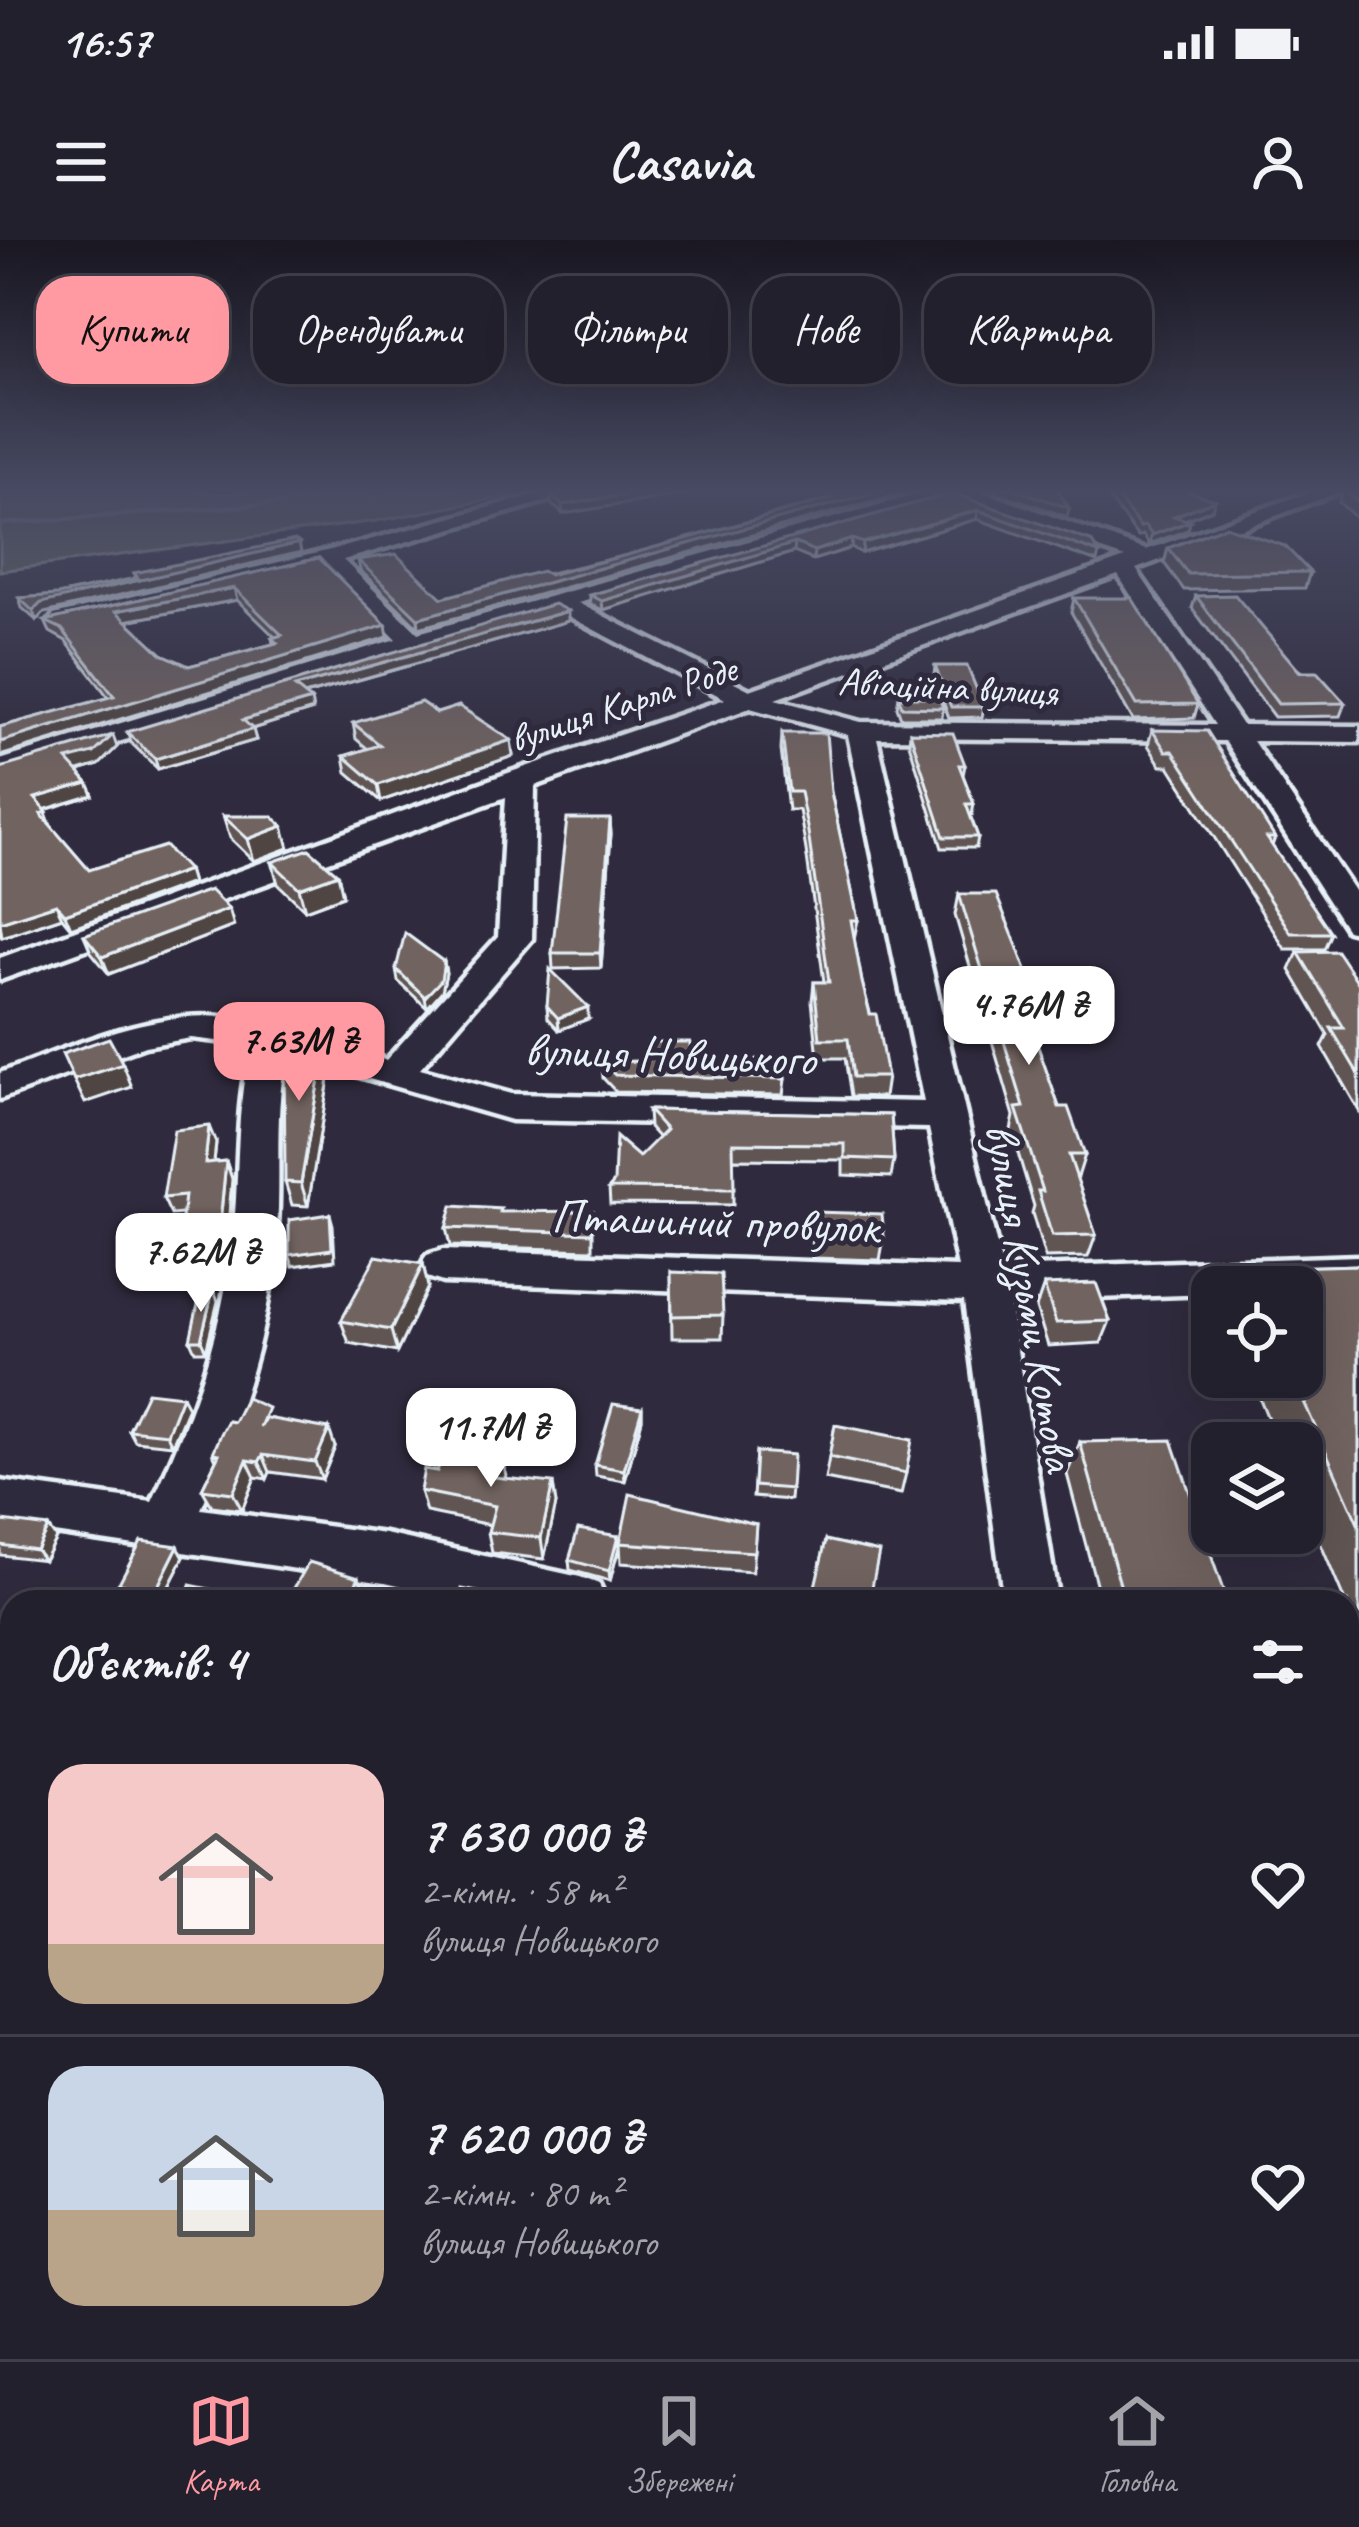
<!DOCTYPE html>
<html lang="uk">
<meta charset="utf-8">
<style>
body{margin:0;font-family:Caveat,sans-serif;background:#2f2d3a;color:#f1f3f6;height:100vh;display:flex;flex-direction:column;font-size:45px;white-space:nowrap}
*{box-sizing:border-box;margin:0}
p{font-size:39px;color:#a3a3aa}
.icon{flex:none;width:66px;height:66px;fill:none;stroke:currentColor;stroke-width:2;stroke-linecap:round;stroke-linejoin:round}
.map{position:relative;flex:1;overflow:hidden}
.drawer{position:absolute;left:0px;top:1350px;width:1359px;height:771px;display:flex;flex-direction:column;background:#23202e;border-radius:36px 36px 0 0;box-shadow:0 12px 48px #0002,0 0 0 3px #403e4a}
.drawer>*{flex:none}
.top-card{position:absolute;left:36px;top:36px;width:1287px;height:108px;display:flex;gap:24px}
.fabs{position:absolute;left:1191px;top:1026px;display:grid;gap:24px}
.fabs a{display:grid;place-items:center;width:132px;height:132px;border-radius:24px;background:#23202e;box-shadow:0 12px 48px #0002,0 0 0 3px #403e4a;font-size:60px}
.price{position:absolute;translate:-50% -102px;padding:0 27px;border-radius:24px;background:#fff;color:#222;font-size:39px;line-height:78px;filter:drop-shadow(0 3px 6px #0008)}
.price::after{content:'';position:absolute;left:50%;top:72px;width:36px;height:27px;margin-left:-18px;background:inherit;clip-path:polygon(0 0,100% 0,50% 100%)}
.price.active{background:#ff9aa2;color:#111}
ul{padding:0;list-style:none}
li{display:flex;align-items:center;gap:36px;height:300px;padding:0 48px}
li+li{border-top:3px solid #403e4a}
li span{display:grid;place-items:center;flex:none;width:336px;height:240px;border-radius:36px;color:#555}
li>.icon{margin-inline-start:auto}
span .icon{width:144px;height:144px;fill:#fffc;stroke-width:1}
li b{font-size:51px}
h2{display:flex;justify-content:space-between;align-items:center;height:144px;padding:0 48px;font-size:51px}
.pill{padding:0 42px;border-radius:36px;background:#23202e;box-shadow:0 12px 48px #0002,0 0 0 3px #403e4a;font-size:42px;line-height:108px}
.pill.active{background:#ff9aa2;color:#111}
.status{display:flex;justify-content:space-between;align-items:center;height:84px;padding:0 60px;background:#23202e;direction:ltr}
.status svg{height:33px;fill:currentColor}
header{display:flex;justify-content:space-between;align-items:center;height:156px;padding:0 48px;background:#23202e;font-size:54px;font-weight:800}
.dock{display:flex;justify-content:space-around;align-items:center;height:168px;border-top:3px solid #403e4a;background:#23202e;font-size:33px;color:#a3a3aa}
.dock a{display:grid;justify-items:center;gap:6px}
.dock .active{color:#ff9aa2}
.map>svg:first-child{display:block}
.built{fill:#433b47}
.green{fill:#66695b;stroke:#a7adaa;stroke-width:3}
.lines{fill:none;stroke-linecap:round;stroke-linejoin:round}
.stream{stroke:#919db1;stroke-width:4.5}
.minor-casing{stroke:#e8f1f8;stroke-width:9}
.minor{fill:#2f2a3d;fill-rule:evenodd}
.wall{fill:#615552;stroke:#e8f1f8;stroke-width:3;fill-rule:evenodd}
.shaded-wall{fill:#4f4542;stroke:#e8f1f8;stroke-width:3}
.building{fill:#71635f;stroke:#e8f1f8;stroke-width:3;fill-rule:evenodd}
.labels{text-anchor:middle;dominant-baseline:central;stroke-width:10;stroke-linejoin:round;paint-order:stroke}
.far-street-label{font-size:39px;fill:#e8f1f8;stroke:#2f2a3d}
.street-label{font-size:48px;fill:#e8f1f8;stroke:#2f2a3d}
</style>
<div class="status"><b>16:57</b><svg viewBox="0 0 49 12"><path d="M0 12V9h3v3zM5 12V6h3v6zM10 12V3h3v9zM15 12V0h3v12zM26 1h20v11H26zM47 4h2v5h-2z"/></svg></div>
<header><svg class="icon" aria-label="menu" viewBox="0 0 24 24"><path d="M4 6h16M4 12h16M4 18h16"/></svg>Casavia<svg class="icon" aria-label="person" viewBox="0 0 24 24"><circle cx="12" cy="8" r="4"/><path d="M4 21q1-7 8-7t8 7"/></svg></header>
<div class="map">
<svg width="1359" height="2119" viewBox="0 0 1359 2119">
<rect width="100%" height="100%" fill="#2f2a3d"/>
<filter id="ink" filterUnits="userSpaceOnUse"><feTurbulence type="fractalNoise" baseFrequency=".00833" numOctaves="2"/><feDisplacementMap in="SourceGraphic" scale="24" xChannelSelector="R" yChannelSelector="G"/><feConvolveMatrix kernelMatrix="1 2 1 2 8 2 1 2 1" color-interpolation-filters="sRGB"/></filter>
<g filter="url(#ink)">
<polygon class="built" points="1359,1523 1359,2119 1038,2119 1038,2109 1347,2109 1347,1524"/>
<polygon class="green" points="0,248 147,248 224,254 299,248 505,248 515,255 376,281 0,331"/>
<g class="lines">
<g class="stream">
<polyline points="0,257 14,248"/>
<polyline points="0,284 480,248"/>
</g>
<g class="minor-casing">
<g id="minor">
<path d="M560,248H592L343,320L418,393L926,252L923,248H972L1146,310L1321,248H1349L1136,329L1242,485L1359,486V502L1253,501L1359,658V693L1347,690L1225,501L877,498L1002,1028L1359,1016V1048L1212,1047V1054L1009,1061L1058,1362H1004L964,1061L443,1042L427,1037L421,1026L427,1015L443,1010L958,1027L929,888L511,880L286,815C273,877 282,939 276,1001C268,1095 238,1183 201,1269L385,1294L580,1337L599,1344L607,1362H473L385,1342L0,1285V1241L152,1262C192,1178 223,1091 233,998C240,934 235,869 251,805L191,798L145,806L0,859V833C61,811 122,782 187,777C252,771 324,802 386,820L498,697L506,557L0,740V718L511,532L725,459L555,369L0,538V520L396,399L323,324L62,387L50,380L54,375L347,306ZM951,257L1125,318L750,450L578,363ZM1118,335L1215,485L861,482L775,459ZM750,468L848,495L924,862L511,854L420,829L532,699L535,546Z"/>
<polygon points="0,1894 12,1897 12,1969 0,1966"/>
<polygon points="693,2109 808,2109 812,2119 697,2119"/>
</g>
</g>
<use href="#minor" class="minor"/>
</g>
<g class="wall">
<polygon points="577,248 563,274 551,264 551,255"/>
<polygon points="826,248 920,248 419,388 360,330 358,320 442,358 627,315 828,259"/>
<polygon points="985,248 1056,248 1069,268 1067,277"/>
<polygon points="1101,248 1177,248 1215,260 1212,269 1185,280 1190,281 1188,290 1149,304 1143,295 1138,297"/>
<polygon points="1343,249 1359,249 1359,281 1339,262"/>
<polygon points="952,253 1099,313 1097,322 977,279 862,313 851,308 813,320 794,312 603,370 590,364 590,355"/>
<polygon points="1168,308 1310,332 1305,348 1184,350 1164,323"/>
<polygon points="301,312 44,373 37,381 22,368 19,358 58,355 135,338 134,333"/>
<path d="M319,318L388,397L0,516V487L109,458L66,401L50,392L45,381ZM237,360L275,397L272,398L273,404L189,426L162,414L127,381Z"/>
<polygon points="1196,356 1345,463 1340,476 1274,477 1192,368"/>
<polygon points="1074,358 1198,464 1194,478 1133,480 1071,372"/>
<polygon points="568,381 305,455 313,470 252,489 256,500 158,529 131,503 127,492"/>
<polygon points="935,426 984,467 982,477 949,478 934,436"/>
<polygon points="899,457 943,468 942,478 901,478 897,467"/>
<polygon points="437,473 511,500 513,516 381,561 347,532 344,516 368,509 356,499 353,483"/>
<polygon points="1152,490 1275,598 1272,606 1331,693 1324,709 1285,709 1169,526 1161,526 1148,505"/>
<polygon points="910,492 965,525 963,535 974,564 972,575 970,575 978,597 976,608 942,608 909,503"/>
<polygon points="782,493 831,552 858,680 854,699 862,742 887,837 884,857 851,856 845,818 818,818 812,761 814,742 824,742 806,610 799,570 788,570 781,510"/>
<polygon points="117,507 99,525 78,531 88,543 93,555 45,570 51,586 89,630 188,630 192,643 71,688 62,677 2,697 0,694 0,528"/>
<polygon points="223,576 289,608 254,621 230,598"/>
<polygon points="610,579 611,594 601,728 553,729 552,713"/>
<polygon points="272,622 338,634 343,656 305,670 278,644"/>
<polygon points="959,654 1043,778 1037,799 1035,799 1059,867 1085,915 1078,937 1076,937 1096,995 1088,1017 1045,1018 1032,973 1034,966 1011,890 1014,876 955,675"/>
<polygon points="234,686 109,734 91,712 84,695"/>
<polygon points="1298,712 1359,744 1359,871 1322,807 1328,795 1290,730"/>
<polygon points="444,722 446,733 442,751 427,768 398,741 396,729"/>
<polygon points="547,766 588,779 559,790 548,778"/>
<polygon points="324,809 330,832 308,966 292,965 285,942"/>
<polygon points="691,820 785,839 783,855 616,852 603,838 602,822"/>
<polygon points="648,870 891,875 894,920 891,937 843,935 843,920 733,919 733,965 610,964 609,948 659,898 649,887"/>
<polygon points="216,903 214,922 226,921 232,939 225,1022 186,1026 178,1009 183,974 171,975 163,958"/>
<polygon points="593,971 593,1010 450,1006 446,988"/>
<polygon points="813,972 884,997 880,1020 812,1018 811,995"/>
<polygon points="423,1024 428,1047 397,1112 349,1103 341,1081"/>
<polygon points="1359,1025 1359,1393 1358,1393 1347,1367 1347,1362 1345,1362 1302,1259 1302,1203 1278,1203 1251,1137 1302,1137 1302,1047 1235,1047 1244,1028"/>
<polygon points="671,1032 723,1075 722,1098 672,1098"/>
<polygon points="1044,1045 1110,1081 1101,1103 1048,1106 1036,1068"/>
<polygon points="218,1061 206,1111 195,1111 190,1100"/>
<polygon points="188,1167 172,1205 135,1201 129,1190"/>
<polygon points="642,1168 642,1179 625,1241 596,1236 595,1225"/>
<polygon points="273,1179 335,1207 322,1239 270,1232 267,1239 255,1237 242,1270 212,1266 202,1249 216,1220 213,1213 234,1182"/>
<polygon points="835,1185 906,1233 901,1254 825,1239"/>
<polygon points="1080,1202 1227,1362 1101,1362 1067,1234"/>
<polygon points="756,1212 791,1249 790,1260 753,1257"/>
<polygon points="506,1236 505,1238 556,1264 544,1319 492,1313 488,1292 490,1285 426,1272 420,1251"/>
<polygon points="756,1284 752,1332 621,1323 620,1303"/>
<polygon points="0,1286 56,1298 44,1320 0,1315"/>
<polygon points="618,1296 619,1307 610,1341 570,1330 569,1320"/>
<polygon points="826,1300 869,1362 812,1362"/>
<polygon points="184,1317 162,1360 126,1353 119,1343"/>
<rect x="1347" y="1619" width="12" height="145"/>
<polygon points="1113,2109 1347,2109 1359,2119 1147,2119"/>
</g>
<g class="shaded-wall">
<polygon points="666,248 722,248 563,274 562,265"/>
<polygon points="892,248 920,248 419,388 418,378"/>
<polygon points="1215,260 1212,269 1172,285 1174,276"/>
<polygon points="978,270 977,279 862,313 863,303"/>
<polygon points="1190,281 1188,290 1149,304 1152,295"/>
<polygon points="852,299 851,308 813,320 814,311"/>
<polygon points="299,303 301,312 44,373 37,381 33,371 41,363"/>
<polygon points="795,303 794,312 603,370 602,361"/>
<polygon points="234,348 237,360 120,382 116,371"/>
<polygon points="568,371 568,381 297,457 295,447"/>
<polygon points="386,385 388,397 0,516 0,502"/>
<polygon points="311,460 313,470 245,491 243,480"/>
<polygon points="253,489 256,500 158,529 155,519"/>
<polygon points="113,495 117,507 99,525 72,533 67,520"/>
<polygon points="511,500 513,516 381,561 378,545"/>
<polygon points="88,543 93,555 40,571 35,558"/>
<polygon points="610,579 611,594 601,728 600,713"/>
<polygon points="283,586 289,608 254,621 248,599"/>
<polygon points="188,630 192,643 71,688 65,674"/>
<polygon points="338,634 343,656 305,670 299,648"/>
<polygon points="56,664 62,677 2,697 0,682"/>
<polygon points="229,669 234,686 109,734 102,717"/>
<polygon points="444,722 446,733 442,751 427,768 425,757"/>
<polygon points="588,767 588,779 559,790 558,778"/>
<polygon points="324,809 330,832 308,966 301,943"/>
<polygon points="123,824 132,847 85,863 74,840"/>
<polygon points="209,886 216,903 212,940 205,923"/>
<polygon points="226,921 232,939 225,1022 218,1004"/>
<polygon points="330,974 333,985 335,1020 293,1026 289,1015"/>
<polygon points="423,1024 428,1047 397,1112 391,1090"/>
<polygon points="213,1050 218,1061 206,1111 201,1100"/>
<polygon points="182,1156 188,1167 172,1205 167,1194"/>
<polygon points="642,1168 642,1179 625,1241 624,1230"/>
<polygon points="329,1189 335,1207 322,1239 315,1222"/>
<polygon points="502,1214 506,1236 498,1258 494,1237"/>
<polygon points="263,1215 270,1232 267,1239 259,1222"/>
<polygon points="247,1220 255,1237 242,1270 233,1253"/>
<polygon points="553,1243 556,1264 544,1319 541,1298"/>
<polygon points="48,1287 56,1298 44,1320 36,1310"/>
<polygon points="618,1296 619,1307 610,1341 609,1331"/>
<polygon points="178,1306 184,1317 162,1360 156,1350"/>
<polygon points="359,1337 366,1354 362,1362 346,1362"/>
<polygon points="12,2007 12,2042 3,2041"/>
</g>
<g class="building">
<polygon points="577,248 666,248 562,265 551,255"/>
<polygon points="829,248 892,248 418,378 358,320 396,314 442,358 542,331 549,335 627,315 831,259"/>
<polygon points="1012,248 1056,248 1069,268"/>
<polygon points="1110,248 1177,248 1215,260 1174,276 1190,281 1152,295 1145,286 1140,287"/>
<polygon points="1343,249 1359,249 1359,263"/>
<polygon points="952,253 1091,301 1099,313 978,270 863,303 852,299 814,311 795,303 602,361 590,355"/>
<polygon points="1225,286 1285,306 1310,332 1188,334 1168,308"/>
<polygon points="295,300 299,303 41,363 33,371 19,358 58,355 138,338 134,333"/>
<path d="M319,318L386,385L0,502V487L114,456L62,389L45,381ZM234,348L282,395L272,398L277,403L189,426L162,414L116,371Z"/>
<polygon points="1235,355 1300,432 1317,432 1345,463 1278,464 1196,356"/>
<polygon points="1074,358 1132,358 1198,464 1137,465"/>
<polygon points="554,364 568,371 295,447 311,460 243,480 253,489 155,519 127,492"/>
<polygon points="935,426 967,426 984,467 951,467"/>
<polygon points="899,457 939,457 943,468 902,467"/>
<polygon points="421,462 437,473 459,466 511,500 378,545 344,516 380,505 353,483"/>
<polygon points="1152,490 1207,491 1275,598 1267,598 1331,693 1291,693 1173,511 1166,511"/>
<polygon points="910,492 953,493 965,525 959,525 974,564 966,564 978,597 944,597"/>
<polygon points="782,493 826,493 831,552 858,680 851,680 862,742 870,774 876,774 887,837 853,837 848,799 820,799 814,742 829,742 808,592 800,552 789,552"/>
<polygon points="113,495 94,513 67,520 88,543 35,558 47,572 41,574 89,630 165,606 188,630 65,674 56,664 0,682 0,528"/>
<polygon points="223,576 272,576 283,586 248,599"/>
<polygon points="567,579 610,579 600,713 552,713"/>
<polygon points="309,609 338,634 299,648 272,622"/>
<polygon points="210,650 229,669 102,717 84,695"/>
<polygon points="959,654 996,654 1017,706 1043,778 1028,778 1059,867 1068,867 1085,915 1069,915 1096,995 1052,996 1038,951 1043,951 1016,868 1024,867"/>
<polygon points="405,693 444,722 441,740 425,757 396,729"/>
<polygon points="1337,711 1359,744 1359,835 1331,788 1344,788 1298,712"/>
<polygon points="550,729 588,767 558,778 547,766"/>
<polygon points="109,798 123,824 74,840 62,814"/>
<polygon points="284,802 324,809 301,943 285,942"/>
<polygon points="648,802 690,802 691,820 783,819 785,839 615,835 602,822 648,821"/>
<polygon points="648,870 891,875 894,920 845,918 845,904 733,903 734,949 609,948 614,942 616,897 639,917 666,890"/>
<polygon points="209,886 205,923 226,921 218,1004 178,1009 185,956 163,958 174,890"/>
<polygon points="452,966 501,969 500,972 593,971 592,993 446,988"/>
<polygon points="813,972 882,974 884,997 815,995"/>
<polygon points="330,974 332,1009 289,1015 289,980"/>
<polygon points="376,1016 423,1024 391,1090 341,1081"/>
<polygon points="1359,1025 1359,1286 1293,1137 1302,1137 1302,1047 1253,1047 1244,1028"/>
<polygon points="671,1032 721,1034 723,1075 672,1076"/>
<polygon points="1096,1043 1110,1081 1056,1083 1044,1045"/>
<polygon points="213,1050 201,1100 190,1100 201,1051"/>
<polygon points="147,1152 182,1156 167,1194 129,1190"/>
<polygon points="246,1158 268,1168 260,1187 266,1178 329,1189 315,1222 263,1215 259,1222 247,1220 233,1253 202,1249 219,1214 213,1213 221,1194 228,1181 234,1182"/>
<polygon points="613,1164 642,1168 624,1230 595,1225"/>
<polygon points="835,1185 912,1200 906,1233 829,1217"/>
<polygon points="1172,1200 1227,1362 1125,1362 1080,1202"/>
<polygon points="448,1204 502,1214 494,1237 553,1243 541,1298 488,1292 495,1266 420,1251 424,1229 437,1231"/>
<polygon points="756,1212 793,1215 791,1249 754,1246"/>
<polygon points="630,1254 756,1284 754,1312 620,1303"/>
<polygon points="3,1281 48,1287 36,1310 0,1305 0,1286"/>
<polygon points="578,1289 618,1296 609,1331 569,1320"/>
<polygon points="826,1300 879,1312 869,1362 860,1362 814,1351"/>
<polygon points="141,1301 178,1306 156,1350 119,1343"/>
<polygon points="309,1322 359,1337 346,1362 286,1362"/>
<polygon points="190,1345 272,1362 186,1362"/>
<polygon points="462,1349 528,1362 457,1362"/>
<rect x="1347" y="1619" width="12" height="123"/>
<polygon points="1347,1843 1359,1846 1359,2119 1177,2119 1143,2109 1347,2109"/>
<polygon points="0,1986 12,1986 12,2007 3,2041 0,2041"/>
</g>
</g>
<linearGradient id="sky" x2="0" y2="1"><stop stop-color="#1a1722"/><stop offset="0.46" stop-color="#474a62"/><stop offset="1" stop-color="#474a62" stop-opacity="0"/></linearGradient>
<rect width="1359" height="545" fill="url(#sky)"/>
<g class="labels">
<g class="far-street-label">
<text transform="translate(948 447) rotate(3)">Авіаційна вулиця</text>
<text transform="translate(623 464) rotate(-18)">вулиця Карла Роде</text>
</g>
<g class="street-label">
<text transform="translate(670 814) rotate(2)">вулиця Новицького</text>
<text transform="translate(715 981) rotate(2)">Пташиний провулок</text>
<text transform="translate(1031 1057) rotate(80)">вулиця Кузьми Котова</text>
</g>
</g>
</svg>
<div class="fabs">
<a><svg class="icon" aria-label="locate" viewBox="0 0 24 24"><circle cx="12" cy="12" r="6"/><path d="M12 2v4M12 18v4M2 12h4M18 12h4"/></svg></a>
<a><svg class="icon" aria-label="layers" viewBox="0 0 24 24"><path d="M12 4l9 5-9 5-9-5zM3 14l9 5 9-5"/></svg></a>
</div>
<b class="price" style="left:1029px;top:828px">4.76M ₴</b>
<b class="price active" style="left:299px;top:864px">7.63M ₴</b>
<b class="price" style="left:201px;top:1075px">7.62M ₴</b>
<b class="price" style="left:491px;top:1250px">11.7M ₴</b>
<div class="top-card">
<a class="pill active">Купити</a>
<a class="pill">Орендувати</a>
<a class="pill">Фільтри</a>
<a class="pill">Нове</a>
<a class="pill">Квартира</a>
</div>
<section class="drawer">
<h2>Об’єктів: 4<svg class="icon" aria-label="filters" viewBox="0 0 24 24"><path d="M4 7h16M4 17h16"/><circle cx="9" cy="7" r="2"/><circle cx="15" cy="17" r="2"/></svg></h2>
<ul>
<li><span style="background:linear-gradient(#f6c9c9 75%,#b9a48a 0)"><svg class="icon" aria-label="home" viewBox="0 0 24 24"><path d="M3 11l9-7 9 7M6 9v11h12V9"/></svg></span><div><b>7 630 000 ₴</b><p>2-кімн. · 58 m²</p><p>вулиця Новицького</p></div><svg class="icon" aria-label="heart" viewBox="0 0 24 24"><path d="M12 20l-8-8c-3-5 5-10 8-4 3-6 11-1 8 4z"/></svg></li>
<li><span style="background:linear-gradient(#c9d6e8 60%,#b9a48a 0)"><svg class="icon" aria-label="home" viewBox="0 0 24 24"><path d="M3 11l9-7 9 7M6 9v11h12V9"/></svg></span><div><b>7 620 000 ₴</b><p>2-кімн. · 80 m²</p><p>вулиця Новицького</p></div><svg class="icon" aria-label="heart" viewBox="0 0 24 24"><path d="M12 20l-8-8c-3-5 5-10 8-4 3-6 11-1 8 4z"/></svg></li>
</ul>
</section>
</div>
<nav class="dock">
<a class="active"><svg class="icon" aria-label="map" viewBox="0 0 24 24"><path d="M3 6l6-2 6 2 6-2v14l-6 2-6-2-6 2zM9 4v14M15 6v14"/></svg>Карта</a>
<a><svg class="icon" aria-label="saved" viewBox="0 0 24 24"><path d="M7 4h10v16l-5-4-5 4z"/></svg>Збережені</a>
<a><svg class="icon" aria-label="home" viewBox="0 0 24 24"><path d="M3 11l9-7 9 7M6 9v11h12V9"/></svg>Головна</a>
</nav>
